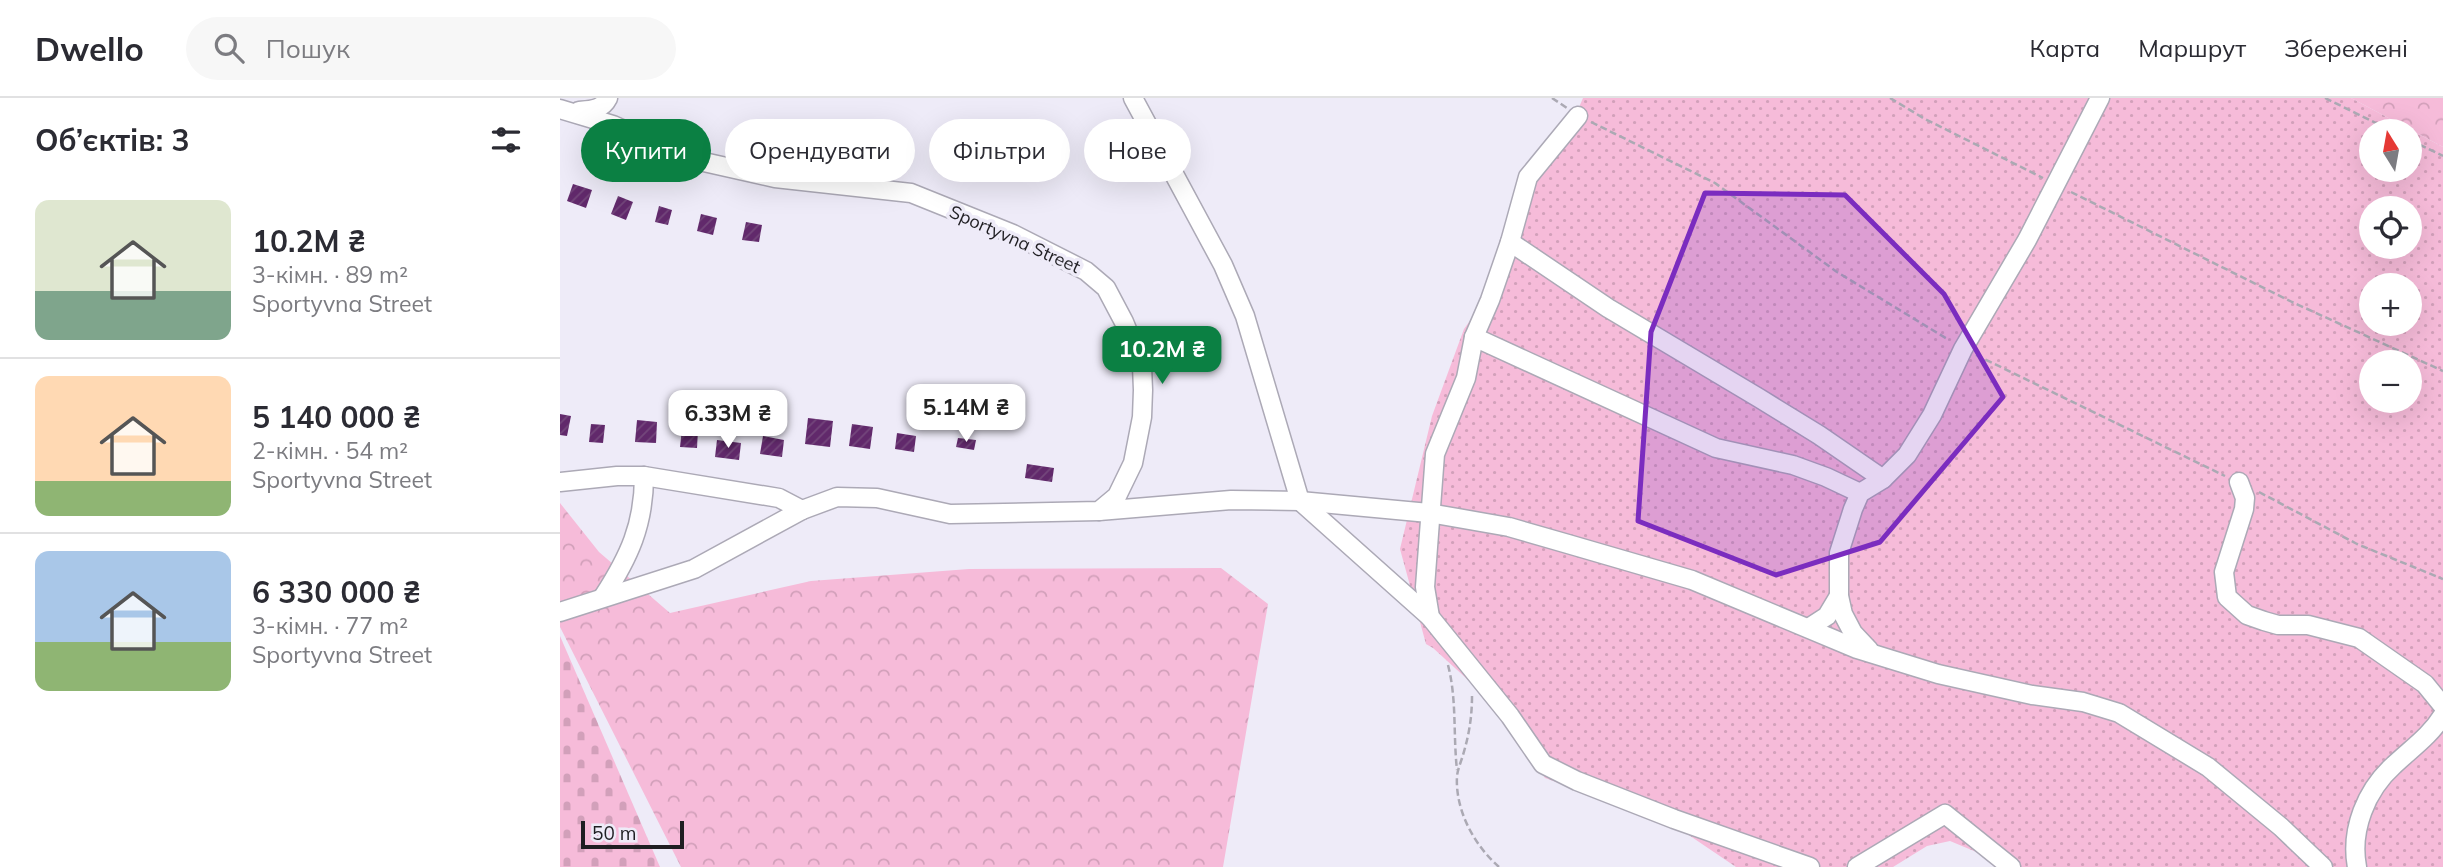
<!DOCTYPE html>
<html lang="uk">
<meta charset="utf-8">
<style>
body{margin:0;font-family:Mulish,sans-serif;background:#f7f7f7;color:#2b2b33;height:100vh;display:flex;flex-direction:column;font-size:26px;white-space:nowrap}
*{box-sizing:border-box;margin:0}
p{font-size:23px;color:#7c7c81}
.icon{flex:none;width:38px;height:38px;fill:none;stroke:currentColor;stroke-width:2;stroke-linecap:round;stroke-linejoin:round}
.map{position:relative;flex:1;overflow:hidden}
.side{display:flex;flex-direction:column;background:#fff;width:560px}
.side>*{flex:none}
.banner{position:absolute;left:21px;top:21px;width:665px;height:63px;display:flex;gap:14px}
.needle{width:46px;rotate:349deg}
.controls{position:absolute;left:1799px;top:21px;display:grid;gap:14px}
.controls a{display:grid;place-items:center;width:63px;height:63px;border-radius:50%;background:#fff;box-shadow:0 7px 28px #0002;font-size:35px}
.scale{position:absolute;left:21px;bottom:18px;width:103px;box-sizing:border-box;padding-left:7px;border:4px solid #1f1e22;border-top:0;font-size:19px;line-height:24px;white-space:nowrap;color:#1f1e22;-webkit-text-stroke:5px #eeebf8;paint-order:stroke}
.price{position:absolute;translate:-50% -60px;padding:0 16px;border-radius:14px;background:#fff;color:#222;font-size:23px;line-height:46px;filter:drop-shadow(0 2px 4px #0008)}
.price::after{content:'';position:absolute;left:50%;top:42px;width:21px;height:16px;margin-left:-10px;background:inherit;clip-path:polygon(0 0,100% 0,50% 100%)}
.price.active{background:#0b8043;color:#fff}
ul{padding:0;list-style:none}
li{display:flex;align-items:center;gap:21px;height:175px;padding:0 35px}
li+li{border-top:2px solid #e1e1e2}
li span{display:grid;place-items:center;flex:none;width:196px;height:140px;border-radius:14px;color:#555}
li>.icon{margin-inline-start:auto}
span .icon{width:84px;height:84px;fill:#fffc;stroke-width:1}
li b{font-size:30px}
h2{display:flex;justify-content:space-between;align-items:center;height:84px;padding:0 35px;font-size:30px}
.tag{padding:0 24px;border-radius:32px;background:#fff;box-shadow:0 7px 28px #0002;font-size:24px;line-height:63px}
.tag.active{background:#0b8043;color:#fff}
header{display:flex;align-items:center;gap:42px;box-sizing:border-box;height:98px;padding:0 35px;background:#fff;border-bottom:2px solid #e1e1e2}
header strong{font-size:33px}
nav{display:flex;gap:38px;margin-inline-start:auto;font-size:24px}
.search{width:490px;height:63px;background:#f7f7f7;display:flex;align-items:center;gap:18px;box-sizing:border-box;padding:0 24px;border-radius:38px;color:#7c7c81;font-size:26px}
main{display:flex;flex:1;min-height:0}
.map>svg:first-child{display:block}
.forest{fill:url(#forest-crowns)}
.cemetery{fill:url(#cemetery-stones)}
.garden{fill:url(#garden-dots);fill-rule:evenodd}
.building{fill:url(#building-hatch)}
.lines{fill:none;stroke-linecap:round;stroke-linejoin:round}
.minor-casing{stroke:#aca9b6;stroke-width:21}
.path{stroke:#aba9b3;stroke-width:2.5;stroke-dasharray:7 3.5;stroke-linecap:butt}
.minor{stroke:#fff;stroke-width:18}
.marked{fill:#7b2cbf;fill-opacity:0.2;stroke:#7b2cbf;stroke-width:5;stroke-linejoin:round}
.labels{text-anchor:middle;dominant-baseline:central;stroke-width:7;stroke-linejoin:round;paint-order:stroke}
.street-label{font-size:18px;fill:#1f1e22;stroke:#eeebf8}
</style>
<header>
<strong>Dwello</strong>
<div class="search"><svg class="icon" aria-label="search" viewBox="0 0 24 24"><circle cx="10" cy="10" r="6"/><path d="M15 15l6 6"/></svg>Пошук</div>
<nav><a>Карта</a><a>Маршрут</a><a>Збережені</a></nav>
</header>
<main>
<section class="side">
<h2>Об’єктів: 3<svg class="icon" aria-label="filters" viewBox="0 0 24 24"><path d="M4 7h16M4 17h16"/><circle cx="9" cy="7" r="2"/><circle cx="15" cy="17" r="2"/></svg></h2>
<ul>
<li><span style="background:linear-gradient(#dfe7d0 65%,#7fa58c 0)"><svg class="icon" aria-label="home" viewBox="0 0 24 24"><path d="M3 11l9-7 9 7M6 9v11h12V9"/></svg></span><div><b>10.2M ₴</b><p>3-кімн. · 89 m²</p><p>Sportyvna Street</p></div></li>
<li><span style="background:linear-gradient(#ffd9b3 75%,#8fb573 0)"><svg class="icon" aria-label="home" viewBox="0 0 24 24"><path d="M3 11l9-7 9 7M6 9v11h12V9"/></svg></span><div><b>5 140 000 ₴</b><p>2-кімн. · 54 m²</p><p>Sportyvna Street</p></div></li>
<li><span style="background:linear-gradient(#a9c7e8 65%,#8fb573 0)"><svg class="icon" aria-label="home" viewBox="0 0 24 24"><path d="M3 11l9-7 9 7M6 9v11h12V9"/></svg></span><div><b>6 330 000 ₴</b><p>3-кімн. · 77 m²</p><p>Sportyvna Street</p></div></li>
</ul>
</section>
<div class="map">
<svg width="1883" height="769" viewBox="0 0 1883 769">
<defs>
<pattern id="forest-crowns" width="20" height="18" patternUnits="userSpaceOnUse" patternTransform="scale(1.75)"><rect width="20" height="18" fill="#f6bbd9"/><path d="M2 6a3 3 0 1 1 6 0M12 15a3 3 0 1 1 6 0" fill="none" stroke="#d2a0ba"/></pattern>
<pattern id="cemetery-stones" width="16" height="16" patternUnits="userSpaceOnUse" patternTransform="scale(1.75)"><rect width="16" height="16" fill="#f6bbd9"/><path d="M2 7V4a2 2 0 0 1 4 0v3zM10 15v-3a2 2 0 0 1 4 0v3z" fill="#d2a0ba"/></pattern>
<pattern id="garden-dots" width="8" height="8" patternUnits="userSpaceOnUse" patternTransform="scale(1.75)"><rect width="8" height="8" fill="#f6bbd9"/><path d="M2 2h.1M6 6h.1" fill="none" stroke="#d2a0ba" stroke-width="1.8" stroke-linecap="round"/></pattern>
<pattern id="building-hatch" width="6" height="6" patternUnits="userSpaceOnUse" patternTransform="scale(1.75)"><rect width="6" height="6" fill="#61296b"/><path d="M-1 1l2-2M0 6l6-6M5 7l2-2" fill="none" stroke="#73467b"/></pattern>
</defs>
<rect width="100%" height="100%" fill="#eeebf8"/>
<g class="forest">
<polygon points="1791,0 1883,0 1883,49"/>
<polygon points="0,405 39,454 110,515 251,483 409,471 661,470 708,506 663,769 121,769 0,529"/>
</g>
<polygon class="cemetery" points="0,538 100,769 0,769"/>
<path class="garden" d="M1023,0H1791L1883,49V769H1436L1426,758L1390,743L1367,748L1333,769H1176L1111,725L985,680L929,601L873,550L866,546L840,451L872,318L904,231L949,169L962,135L969,91L1005,42ZM1811,33H1850V72H1811ZM1811,110H1850V149H1811ZM1811,187H1850V226H1811ZM1811,264H1850V303H1811Z"/>
<g class="building">
<polygon points="13,86 32,92 26,110 7,103"/>
<polygon points="58,98 73,104 66,122 51,116"/>
<polygon points="99,108 112,112 108,127 95,124"/>
<polygon points="141,116 157,120 153,137 137,133"/>
<polygon points="186,124 202,127 199,144 182,142"/>
<polygon points="0,316 11,318 7,338 0,337"/>
<polygon points="248,320 273,323 270,349 245,346"/>
<polygon points="77,322 97,324 96,345 75,344"/>
<polygon points="31,326 45,327 43,345 29,344"/>
<polygon points="292,326 313,329 310,351 289,348"/>
<polygon points="122,331 138,332 137,350 120,349"/>
<polygon points="337,335 356,338 354,354 335,351"/>
<polygon points="203,338 224,342 222,359 200,356"/>
<polygon points="398,340 416,342 414,352 396,349"/>
<polygon points="157,342 181,345 179,362 155,359"/>
<polygon points="467,366 494,370 492,384 465,380"/>
</g>
<g class="lines">
<g class="minor-casing">
<g id="minor">
<polyline points="573,0 663,167 685,218 740,403 870,519"/>
<polyline points="0,11 53,27 126,60 215,80 351,95 453,136 526,173 546,190 564,224 582,268 583,292 582,319 573,365 557,398 539,413 390,416 317,400 277,399 242,412 219,400 84,378 57,378 0,384"/>
<path d="M19,13C31,12 42,12 48,0"/>
<polyline points="1018,18 968,79 950,144 930,202 914,239 906,280 875,356 865,489 870,519 950,618 983,666 1017,683 1114,721 1250,769"/>
<polyline points="950,144 1048,210 1199,300 1259,337 1323,381"/>
<polyline points="914,239 1156,350 1233,367 1266,379 1300,395"/>
<polyline points="1679,384 1685,400 1684,411 1664,474 1667,499 1687,517 1704,523 1718,527 1748,527 1799,540 1865,586 1883,608"/>
<polyline points="539,413 671,402 740,403 869,415 949,429 1008,446 1132,482 1297,551 1378,576 1472,597 1523,604 1559,615 1648,669 1721,729 1763,769"/>
<path d="M43,499C69,459 84,427 84,378"/>
<polyline points="0,514 134,471 242,412"/>
<polyline points="1250,529 1267,518 1279,498"/>
<polyline points="1309,552 1293,535 1283,516 1279,498 1279,455 1293,411 1300,395 1323,381 1347,357 1372,317 1403,251 1467,142 1540,0"/>
<polyline points="1297,769 1385,716 1451,769"/>
<path d="M1797,769C1790,732 1806,692 1834,667C1852,650 1870,638 1883,617"/>
</g>
</g>
<g class="path">
<polyline points="992,0 1007,10"/>
<polyline points="1330,0 1365,21 1483,80"/>
<polyline points="1765,0 1832,33"/>
<polyline points="1031,24 1155,85 1277,174 1389,242"/>
<polyline points="1850,42 1883,58"/>
<polyline points="1511,94 1732,204 1883,273"/>
<polyline points="1416,257 1665,378"/>
<polyline points="1699,394 1797,446 1883,481"/>
<path d="M888,567C897,602 893,636 897,672"/>
<path d="M912,598C912,619 909,637 903,657C901,664 898,670 897,678C895,712 914,747 939,769"/>
</g>
<use href="#minor" class="minor"/>
</g>
<path class="marked" d="M1145,95L1285,97L1384,196L1443,299L1320,444L1216,477L1078,423L1091,234Z"/>
<g class="labels">
<g class="street-label">
<text transform="translate(455 141) rotate(24)">Sportyvna Street</text>
</g>
</g>
</svg>
<div class="controls">
<a><svg class="needle" viewBox="-14 -14 28 28"><path d="M0-13l5 13h-10z" fill="#e53935"/><path d="M0 13l5-13h-10z" fill="#7c7c81"/></svg></a>
<a><svg class="icon" aria-label="locate" viewBox="0 0 24 24"><circle cx="12" cy="12" r="6"/><path d="M12 2v4M12 18v4M2 12h4M18 12h4"/></svg></a>
<a>+</a>
<a>−</a>
</div>
<div class="scale">50 m</div>
<b class="price active" style="left:602px;top:288px">10.2M ₴</b>
<b class="price" style="left:406px;top:346px">5.14M ₴</b>
<b class="price" style="left:168px;top:352px">6.33M ₴</b>
<div class="banner">
<a class="tag active">Купити</a>
<a class="tag">Орендувати</a>
<a class="tag">Фільтри</a>
<a class="tag">Нове</a>
</div>
</div>
</main>
